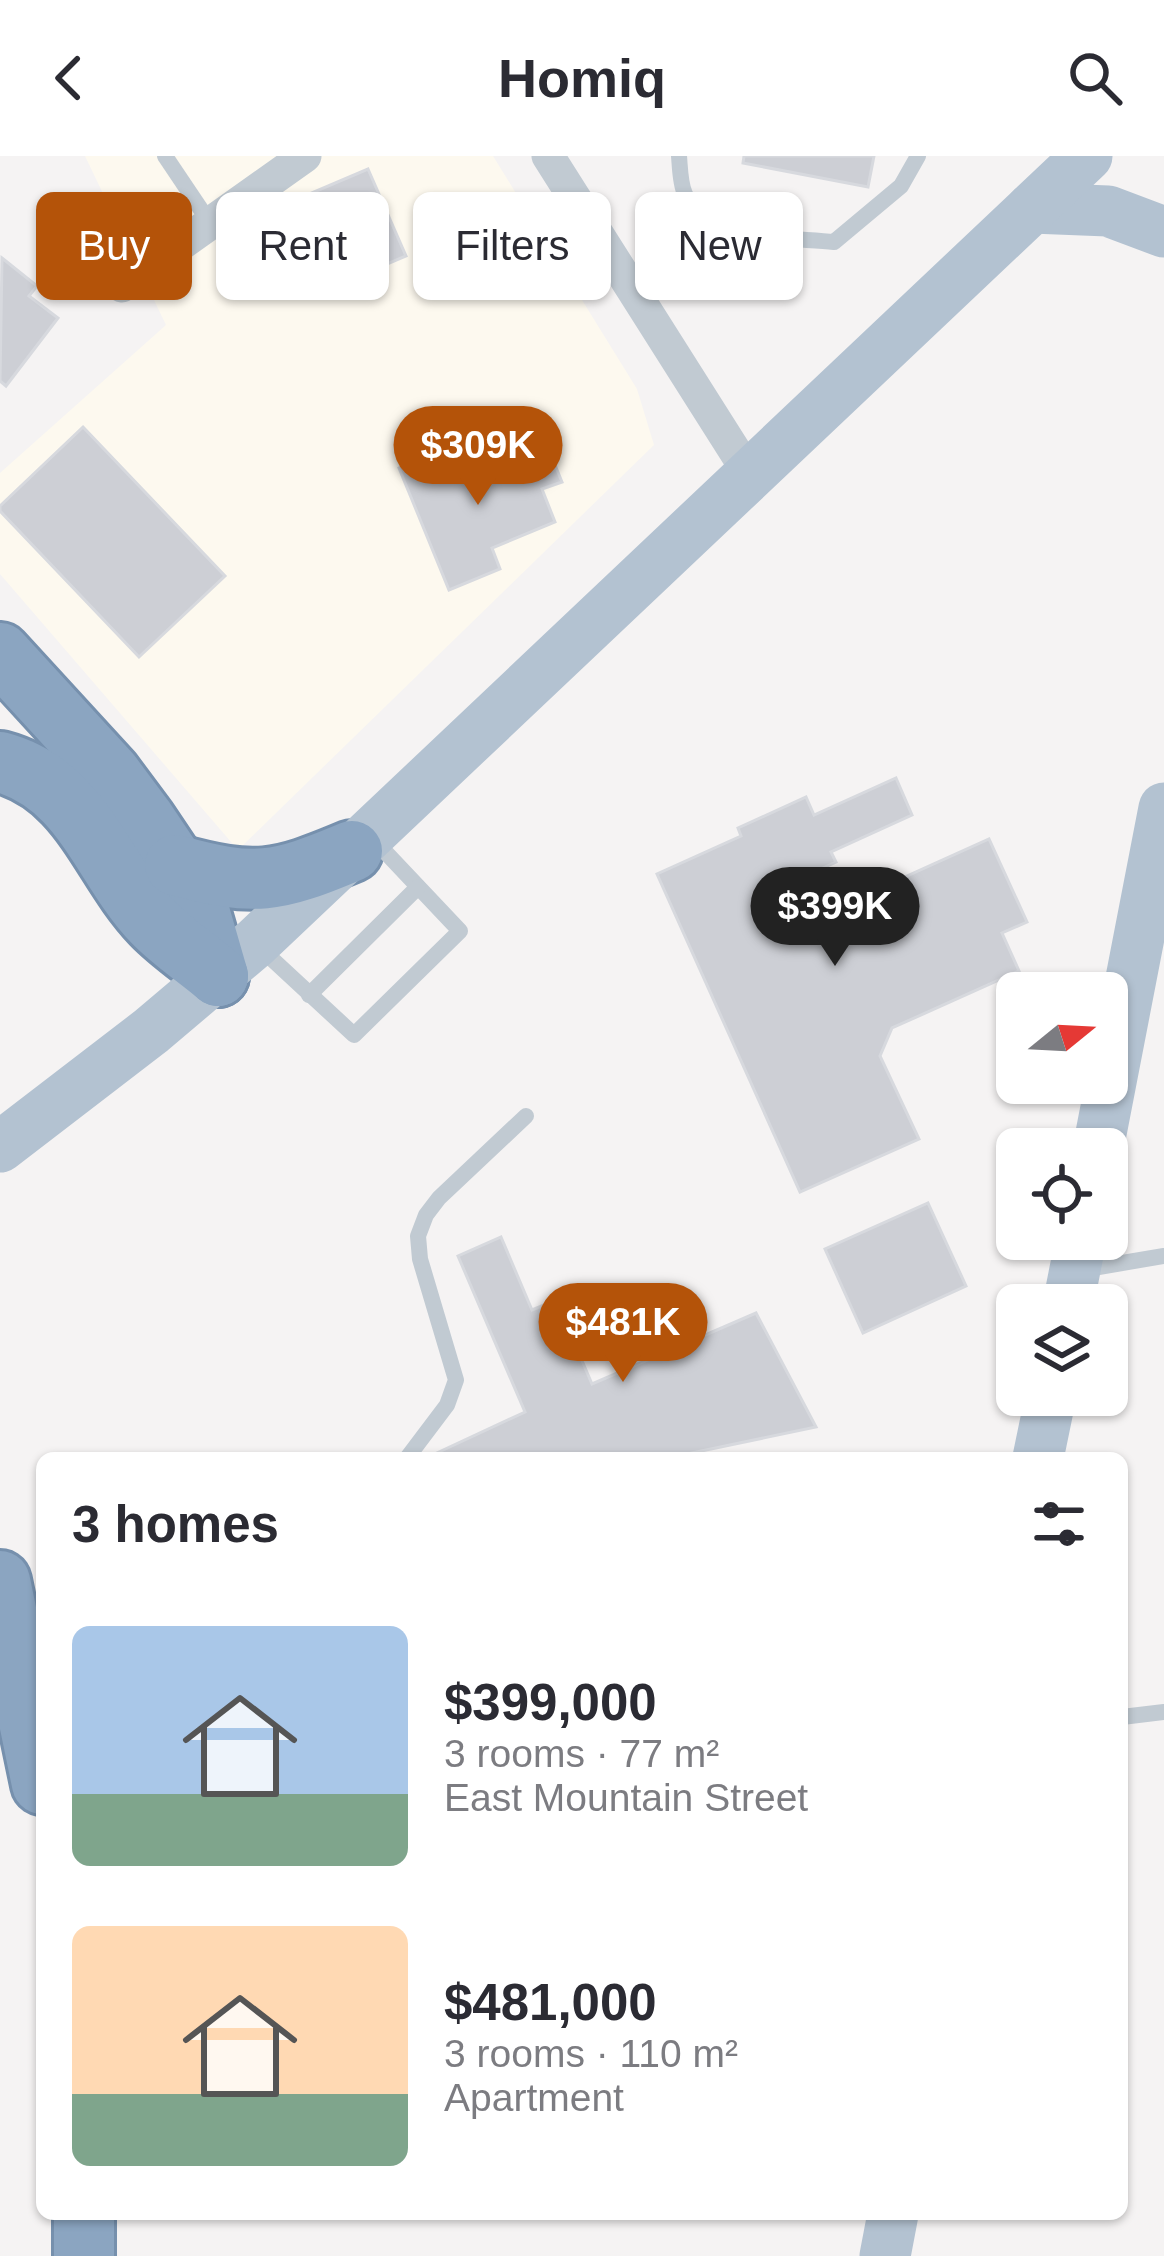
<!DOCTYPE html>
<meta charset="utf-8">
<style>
body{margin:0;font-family:Helvetica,sans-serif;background:#f7f7f7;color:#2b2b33;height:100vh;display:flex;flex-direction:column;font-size:45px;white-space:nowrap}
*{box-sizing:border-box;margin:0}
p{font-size:39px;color:#7c7c81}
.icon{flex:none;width:66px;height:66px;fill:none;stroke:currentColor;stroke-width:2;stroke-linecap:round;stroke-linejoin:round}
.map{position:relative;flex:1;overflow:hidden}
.details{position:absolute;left:36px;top:1296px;width:1092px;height:768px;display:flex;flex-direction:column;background:#fff;border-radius:18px;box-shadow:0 3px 9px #0004}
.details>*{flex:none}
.guide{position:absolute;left:36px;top:36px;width:1092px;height:108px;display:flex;gap:24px}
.needle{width:78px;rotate:72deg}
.controls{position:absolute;left:996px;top:816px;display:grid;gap:24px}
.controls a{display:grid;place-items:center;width:132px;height:132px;border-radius:18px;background:#fff;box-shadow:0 3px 9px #0004;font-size:60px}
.price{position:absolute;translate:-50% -102px;padding:0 27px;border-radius:42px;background:#b45309;color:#fff;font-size:39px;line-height:78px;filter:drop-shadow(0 3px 6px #0008)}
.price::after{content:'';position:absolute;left:50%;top:72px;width:36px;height:27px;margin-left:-18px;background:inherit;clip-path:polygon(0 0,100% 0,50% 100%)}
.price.current{background:#222;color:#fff}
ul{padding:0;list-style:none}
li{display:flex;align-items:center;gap:36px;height:300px;padding:0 36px}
li span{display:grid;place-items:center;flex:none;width:336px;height:240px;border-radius:18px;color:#555}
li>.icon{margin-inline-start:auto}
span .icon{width:144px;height:144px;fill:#fffc;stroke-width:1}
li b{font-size:51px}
h2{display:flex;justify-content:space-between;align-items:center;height:144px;padding:0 36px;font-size:51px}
.pill{padding:0 42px;border-radius:18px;background:#fff;box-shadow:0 3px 9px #0004;font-size:42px;line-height:108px}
.pill.current{background:#b45309;color:#fff}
header{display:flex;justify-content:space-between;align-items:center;height:156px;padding:0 36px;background:#fff;font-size:54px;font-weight:700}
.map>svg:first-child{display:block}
.commercial{fill:#fdf9ef}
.building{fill:#cdcfd5;stroke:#d7d9de;stroke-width:3}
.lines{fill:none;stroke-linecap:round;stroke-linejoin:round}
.motorway-casing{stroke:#7690ad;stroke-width:66}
.service{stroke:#c1cad2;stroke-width:16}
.minor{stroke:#c1cad2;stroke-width:33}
.primary{stroke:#b3c2d1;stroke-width:51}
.motorway{stroke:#8ba5c1;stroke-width:60}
</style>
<header><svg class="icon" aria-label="back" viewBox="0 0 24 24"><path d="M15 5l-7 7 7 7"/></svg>Homiq<svg class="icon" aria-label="search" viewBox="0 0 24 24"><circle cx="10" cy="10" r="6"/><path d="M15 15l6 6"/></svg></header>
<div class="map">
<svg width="1164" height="2100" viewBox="0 0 1164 2100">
<rect width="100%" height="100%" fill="#f5f3f3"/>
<polygon class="commercial" points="85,0 493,0 637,233 654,289 238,694 0,418 0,317 166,169"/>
<g class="building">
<polygon points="744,0 874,0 868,31 743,7"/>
<polygon points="368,13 406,100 333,131 295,44"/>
<polygon points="2,102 37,130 29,140 58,162 6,230 0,225"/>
<polygon points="83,271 225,420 139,501 0,355 0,350"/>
<polygon points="522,285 535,317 555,309 562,326 542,333 555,366 492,392 500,413 449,434 399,312 424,301 427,308 445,301 450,315"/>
<polygon points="896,622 912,659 831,696 836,706 799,723 816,761 989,683 1027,766 1002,777 1019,815 892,872 880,900 919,983 800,1036 657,718 741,680 738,672 806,641 814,659"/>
<polygon points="928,1047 966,1130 863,1177 825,1093"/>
<polygon points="501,1081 532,1154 556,1144 592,1228 756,1157 816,1271 668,1302 426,1302 525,1256 458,1100"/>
</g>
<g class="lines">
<g class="motorway-casing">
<g id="motorway">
<polyline points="0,497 110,617 145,664 194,737 218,820"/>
<path d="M0,606C83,628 102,713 153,766C172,786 197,802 218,820"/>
<path d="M175,709C255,731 276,727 352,695"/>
<polyline points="0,1425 42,1628"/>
<polyline points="84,2100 84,2058"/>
</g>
</g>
<g class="service">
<polyline points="165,0 210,67"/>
<path d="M679,0C680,11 680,28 685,38C705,86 789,81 834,86L901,30L918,0"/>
<polyline points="257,789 354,879 460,775 374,684"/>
<polyline points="309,839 418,731"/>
<polyline points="1081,1114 1164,1100"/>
<polyline points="407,1302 447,1249 456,1224 420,1103 418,1080 426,1059 439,1042 526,960"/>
<polyline points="1122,1561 1164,1556"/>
</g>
<g class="minor">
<polyline points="548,0 750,319"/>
<polyline points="122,130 305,0"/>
</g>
<g class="primary">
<polyline points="1032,52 1108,55 1164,76"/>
<polyline points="0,991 151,875 255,787 1087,0"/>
<polyline points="1098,993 1164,652"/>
<polyline points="1068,1149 1081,1083"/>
<polyline points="1038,1302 1051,1239"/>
<polyline points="885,2100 893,2058"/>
</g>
<use href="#motorway" class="motorway"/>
</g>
</svg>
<div class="controls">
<a><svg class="needle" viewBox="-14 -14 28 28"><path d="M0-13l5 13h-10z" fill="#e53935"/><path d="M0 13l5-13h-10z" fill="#7c7c81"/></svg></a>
<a><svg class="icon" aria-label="locate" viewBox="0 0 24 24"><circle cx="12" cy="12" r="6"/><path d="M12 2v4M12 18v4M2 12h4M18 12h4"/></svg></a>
<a><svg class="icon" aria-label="layers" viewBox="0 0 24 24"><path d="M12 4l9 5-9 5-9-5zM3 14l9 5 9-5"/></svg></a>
</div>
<b class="price" style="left:478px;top:352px">$309K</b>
<b class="price current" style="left:835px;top:813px">$399K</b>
<b class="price" style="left:623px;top:1229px">$481K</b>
<div class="guide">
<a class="pill current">Buy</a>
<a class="pill">Rent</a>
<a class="pill">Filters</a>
<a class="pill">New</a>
</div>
<section class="details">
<h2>3 homes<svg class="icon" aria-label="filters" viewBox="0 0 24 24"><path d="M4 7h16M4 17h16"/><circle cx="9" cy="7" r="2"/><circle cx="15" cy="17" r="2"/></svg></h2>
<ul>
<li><span style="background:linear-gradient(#a9c7e8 70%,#7fa58c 0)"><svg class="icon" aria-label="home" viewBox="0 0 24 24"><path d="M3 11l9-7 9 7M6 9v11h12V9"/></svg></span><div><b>$399,000</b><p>3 rooms · 77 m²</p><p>East Mountain Street</p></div></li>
<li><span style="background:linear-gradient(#ffd9b3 70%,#7fa58c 0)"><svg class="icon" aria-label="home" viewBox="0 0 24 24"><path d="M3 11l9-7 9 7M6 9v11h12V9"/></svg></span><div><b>$481,000</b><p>3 rooms · 110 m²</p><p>Apartment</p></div></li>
</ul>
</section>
</div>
